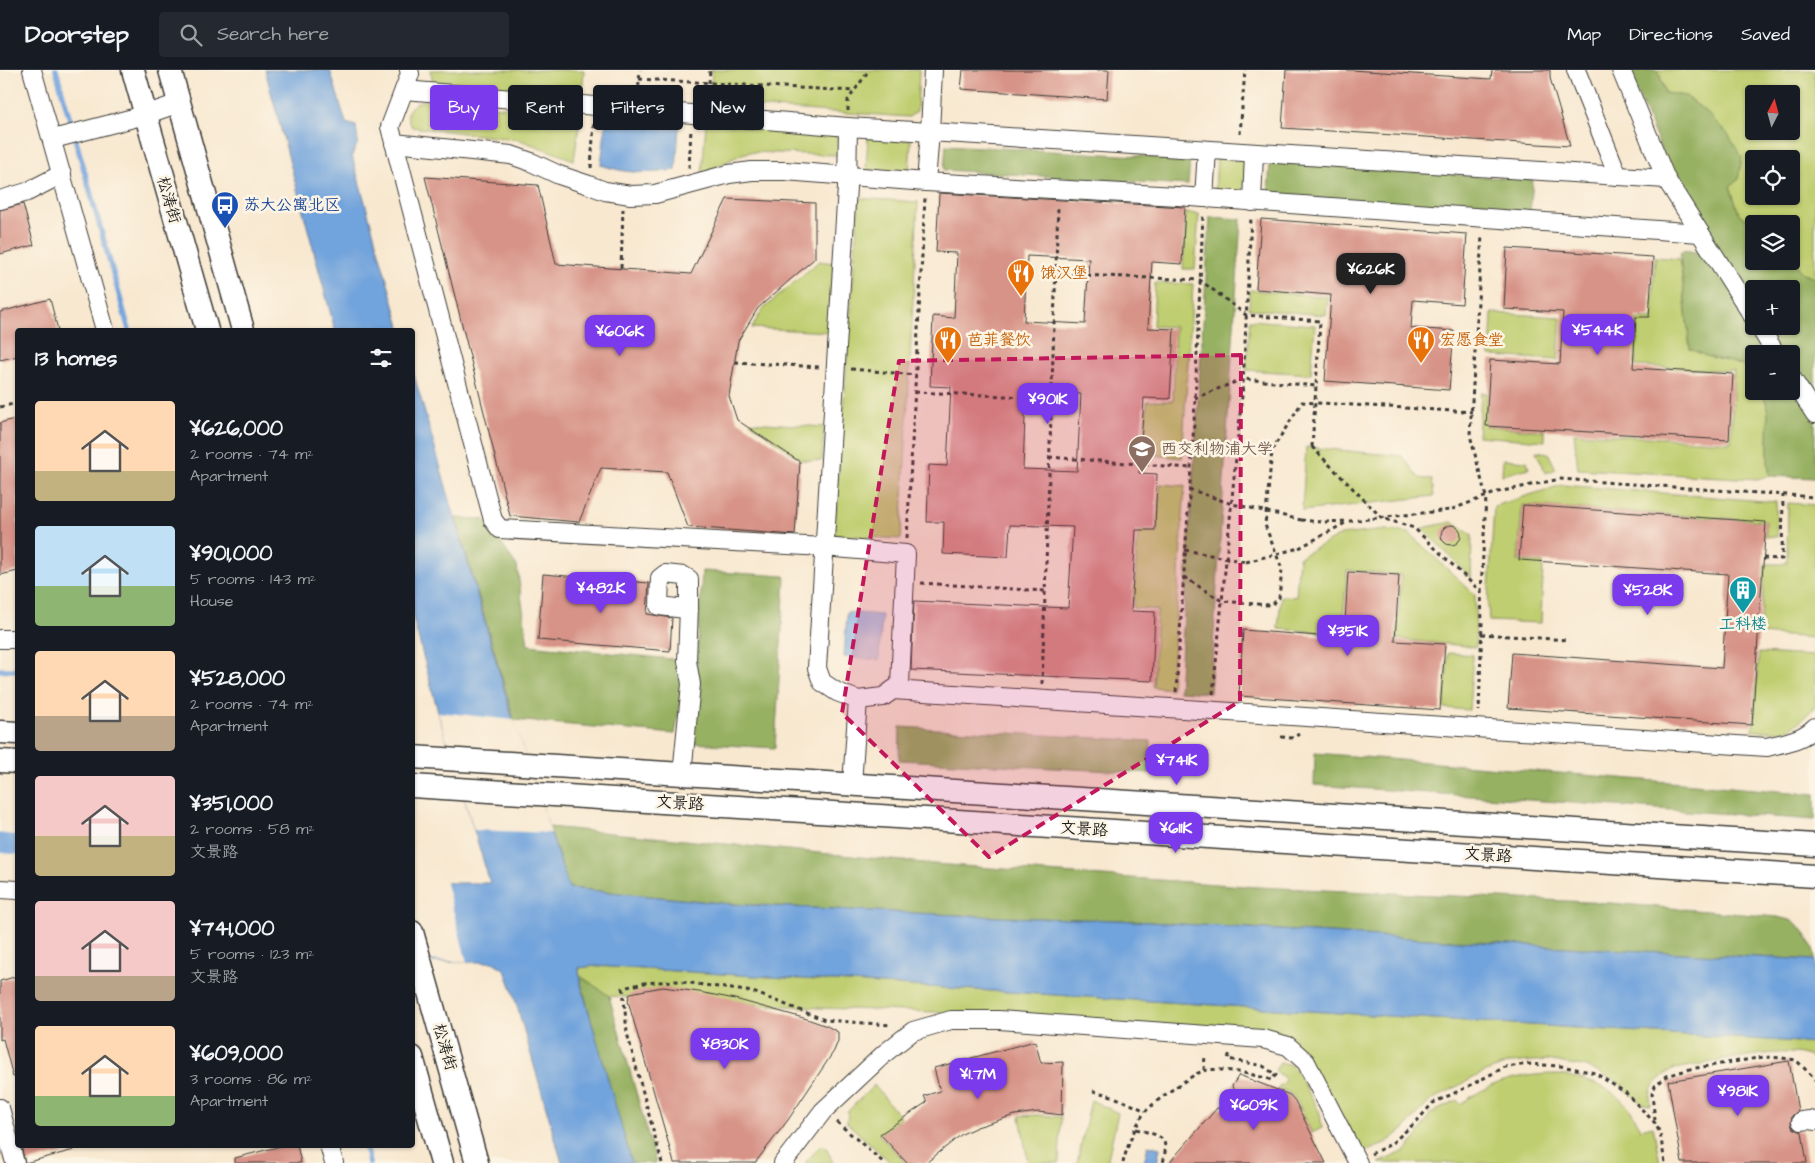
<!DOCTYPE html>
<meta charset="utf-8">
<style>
body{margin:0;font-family:"Architects Daughter","LXGW WenKai TC",sans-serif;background:#242831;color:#f1f3f6;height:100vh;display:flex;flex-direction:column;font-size:19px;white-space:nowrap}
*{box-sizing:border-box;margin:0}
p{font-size:16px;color:#9ea1a6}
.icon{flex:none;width:28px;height:28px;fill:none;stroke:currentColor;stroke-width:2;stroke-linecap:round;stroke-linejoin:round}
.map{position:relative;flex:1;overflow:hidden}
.side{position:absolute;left:15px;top:258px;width:400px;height:820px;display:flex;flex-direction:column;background:#171b24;border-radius:5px;box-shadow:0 1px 4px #0004}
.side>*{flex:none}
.top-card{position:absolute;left:430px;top:15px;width:475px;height:45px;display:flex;gap:10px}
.needle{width:32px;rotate:6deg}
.controls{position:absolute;left:1745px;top:15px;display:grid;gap:10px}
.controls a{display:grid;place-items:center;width:55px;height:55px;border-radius:5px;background:#171b24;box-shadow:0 1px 4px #0004;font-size:25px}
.price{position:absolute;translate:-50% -42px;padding:0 11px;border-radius:10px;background:#7c3aed;color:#fff;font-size:16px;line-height:32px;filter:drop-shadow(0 1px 2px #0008)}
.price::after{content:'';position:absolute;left:50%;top:30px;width:15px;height:11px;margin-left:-8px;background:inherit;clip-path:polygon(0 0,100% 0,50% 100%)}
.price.current{background:#222;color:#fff}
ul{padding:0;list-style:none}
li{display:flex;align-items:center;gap:15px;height:125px;padding:0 20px}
li span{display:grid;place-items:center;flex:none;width:140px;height:100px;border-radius:5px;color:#555}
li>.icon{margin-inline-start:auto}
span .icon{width:60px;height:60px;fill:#fffc;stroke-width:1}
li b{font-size:21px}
h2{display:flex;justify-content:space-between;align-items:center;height:60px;padding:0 20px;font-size:21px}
.tag{padding:0 18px;border-radius:5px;background:#171b24;box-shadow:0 1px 4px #0004;font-size:18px;line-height:45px}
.tag.current{background:#7c3aed;color:#fff}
header{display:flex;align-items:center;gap:30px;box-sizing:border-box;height:70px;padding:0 25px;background:#171b24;border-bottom:1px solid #363941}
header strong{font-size:24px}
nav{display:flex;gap:28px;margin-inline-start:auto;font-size:18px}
.search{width:350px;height:45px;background:#242831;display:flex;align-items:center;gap:12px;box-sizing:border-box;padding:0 18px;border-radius:5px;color:#9ea1a6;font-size:19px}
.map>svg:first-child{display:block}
.green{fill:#bfce70;stroke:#6e7546;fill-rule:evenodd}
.forest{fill:#97b162;stroke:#5a663f;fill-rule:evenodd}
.water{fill:#71a3dc;stroke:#46607c}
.pier{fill:#f8e8d0}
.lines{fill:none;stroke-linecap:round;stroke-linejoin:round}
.stream{stroke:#71a3dc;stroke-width:5.5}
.canal{stroke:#71a3dc;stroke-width:19}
.building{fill:#d79387;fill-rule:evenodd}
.minor-casing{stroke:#3d3b37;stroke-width:20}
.major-casing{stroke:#3d3b37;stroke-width:25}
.path{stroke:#3d3b37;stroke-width:3;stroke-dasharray:4 4;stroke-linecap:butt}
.minor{stroke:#fff;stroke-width:18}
.major{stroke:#fff;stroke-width:22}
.path-bridge{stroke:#3d3b37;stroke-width:3;stroke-dasharray:4 4;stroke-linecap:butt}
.marked{fill:#c2185b;fill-opacity:0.2;stroke:#c2185b;stroke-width:4;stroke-dasharray:10 6;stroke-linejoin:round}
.labels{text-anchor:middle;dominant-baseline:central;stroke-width:5;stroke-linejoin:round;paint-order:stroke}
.street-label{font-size:16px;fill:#1c1c1c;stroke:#fcf5e5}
.transit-label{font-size:16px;fill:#164399;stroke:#fcf5e5;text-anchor:start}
.food-label{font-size:16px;fill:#c56008;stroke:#fcf5e5;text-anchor:start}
.education-label{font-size:16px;fill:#785e54;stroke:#fcf5e5;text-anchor:start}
.culture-label{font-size:16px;fill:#0d838f;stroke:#fcf5e5}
</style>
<header>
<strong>Doorstep</strong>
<div class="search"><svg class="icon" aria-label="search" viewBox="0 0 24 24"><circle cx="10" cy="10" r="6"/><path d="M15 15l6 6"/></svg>Search here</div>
<nav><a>Map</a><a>Directions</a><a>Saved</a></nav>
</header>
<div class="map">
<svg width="1815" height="1093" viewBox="0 0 1815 1093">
<rect width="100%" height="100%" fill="#fcf5e5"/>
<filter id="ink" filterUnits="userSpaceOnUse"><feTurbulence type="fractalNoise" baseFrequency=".02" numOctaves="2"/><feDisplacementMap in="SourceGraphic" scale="10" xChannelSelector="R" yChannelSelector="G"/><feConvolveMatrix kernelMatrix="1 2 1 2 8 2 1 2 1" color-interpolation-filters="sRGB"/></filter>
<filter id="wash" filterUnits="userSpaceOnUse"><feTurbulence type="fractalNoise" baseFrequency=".0096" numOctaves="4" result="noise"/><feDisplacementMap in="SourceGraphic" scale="20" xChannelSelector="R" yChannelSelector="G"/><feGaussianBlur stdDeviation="1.12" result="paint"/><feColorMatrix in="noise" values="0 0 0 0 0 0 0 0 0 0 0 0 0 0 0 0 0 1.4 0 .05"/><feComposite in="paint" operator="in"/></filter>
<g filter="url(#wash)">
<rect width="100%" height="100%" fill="#f8e8d0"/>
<g class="green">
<polygon points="430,0 584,0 582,25 433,12"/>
<polygon points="712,0 919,0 917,41 909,47 710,34"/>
<path d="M1658,0H1815V207L1801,202L1791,183V154H1754V156L1739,144L1730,116L1728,64L1705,41L1685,26L1665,23ZM1754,24H1791V61H1754ZM1754,89H1791V126H1754Z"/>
<path d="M421,31L581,43L574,90L520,70L412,57C404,45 407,36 421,31Z"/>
<polygon points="706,53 836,64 841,71 840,82 836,85 750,82 742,84 702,104"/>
<polygon points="868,67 911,70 909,103 866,100"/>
<polygon points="1217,88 1248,90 1247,124 1215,122"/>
<polygon points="859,128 918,132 901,469 834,465"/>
<polygon points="1186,143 1199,144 1195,199 1183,199"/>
<path d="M1655,187L1680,189L1690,279L1709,287L1731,292L1743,296L1754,307V321H1762C1772,342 1767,365 1768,387C1768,393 1769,400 1770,406L1757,409L1578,399L1574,363L1731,372L1734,301L1635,296L1637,249H1652Z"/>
<polygon points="819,191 834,193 830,262 752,258 762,240"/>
<polygon points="1155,213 1193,214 1182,388 1143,384 1147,331 1173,331 1175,257 1153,256"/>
<polygon points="1250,220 1328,227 1326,245 1249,239"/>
<polygon points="1492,243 1561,247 1558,290 1490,286"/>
<polygon points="1250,250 1315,255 1311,304 1246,300"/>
<polygon points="1481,323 1487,323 1485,356 1545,361 1545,371 1478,366"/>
<polygon points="750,352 824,357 822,391 801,390"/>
<polygon points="1306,377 1402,386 1419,408 1432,410 1434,426 1302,441"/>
<polygon points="1536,381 1548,383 1556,399 1546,403"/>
<polygon points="1503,389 1527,391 1529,398 1502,405"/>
<polygon points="1160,414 1185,416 1171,619 1153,617 1157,540 1133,538 1138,461 1157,462"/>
<polygon points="1562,415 1776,432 1777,467 1766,466 1766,451 1522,435 1518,491 1543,493 1541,553 1489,551 1488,536 1494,436"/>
<polygon points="1788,433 1815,435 1815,568 1760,564 1765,494 1782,494 1787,492"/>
<polygon points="1452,452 1472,465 1471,508 1422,458"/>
<polygon points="1386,460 1409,463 1475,525 1476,577 1397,569 1401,505 1347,500 1342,564 1278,559 1281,526 1296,527 1299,487 1341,465"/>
<polygon points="1448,583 1473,585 1469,640 1444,638"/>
<path d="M1759,583L1815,586V637C1788,664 1790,661 1753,661Z"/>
<path d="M596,896L1815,973V994C1813,992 1810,987 1807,986C1784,975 1702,995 1674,999C1659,1008 1647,1016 1651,1035L1642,1034L1616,1011L1587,997L1546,990L1510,993L1483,1003L1431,1030L1404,1059L1385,1074L1364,1082L1293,972L1020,945L820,938L609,926L579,905V898Z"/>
<polygon points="1281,992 1291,995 1296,1000 1320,1043 1322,1058 1312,1063 1297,1031 1290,1023 1278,1018 1286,1010 1275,1000"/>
<path d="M1552,1004C1591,1009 1626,1019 1640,1059L1653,1056L1660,1093H1379L1407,1080L1418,1065L1430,1044L1457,1030L1460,1034C1495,1011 1510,1006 1552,1004Z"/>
<polygon points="874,1015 901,1048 879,1065 906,1093 891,1093 847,1053 848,1041"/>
<polygon points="1091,1030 1118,1043 1107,1093 1077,1093"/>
<polygon points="1038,1045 1061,1047 1059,1093 1028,1093 1020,1046"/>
<polygon points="821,1075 826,1077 833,1093 805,1093"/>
</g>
<g class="forest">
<path d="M1628,0H1658L1665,23L1685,26L1705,41L1728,64L1742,88L1738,110L1730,116L1739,144L1754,156V191H1791V183L1801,202L1815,207V408L1770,406C1769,400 1768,393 1768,387C1767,365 1772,342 1762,321H1791V284H1754V307L1743,296L1731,292L1709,287L1690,279L1680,184L1683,180L1708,184L1672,106ZM1754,219H1791V256H1754Z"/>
<polygon points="946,75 1190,89 1188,115 944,100"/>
<polygon points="1270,92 1533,110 1530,143 1268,125"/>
<polygon points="1210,147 1241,149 1210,623 1179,621"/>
<polygon points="456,448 484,449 517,496 528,575 672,589 680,596 685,607 675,664 514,650"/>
<polygon points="702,501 785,506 775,678 692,673"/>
<polygon points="900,657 1151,671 1150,703 899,690"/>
<polygon points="1315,683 1815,724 1815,750 1314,715"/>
<path d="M549,757L934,794L1258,817L1610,833L1778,847C1784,849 1793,850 1797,854C1806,861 1815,879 1815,890L1526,875L1116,850L997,847L730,834L569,818Z"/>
<polygon points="579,905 609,926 656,1093 630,1093"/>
</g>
<g class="water">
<polygon points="265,0 330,0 346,53 356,56 358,72 352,86 401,260 335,260"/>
<path d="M606,52L679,57L676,100C649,104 627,104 601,95Z"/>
<polygon points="412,298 511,643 569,818 730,834 997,847 1116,850 1526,875 1815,890 1815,973 596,896 579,898 580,911 632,1093 562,1093 513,922 505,900 493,892 413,892 413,808 452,813 490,813 438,642 413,548"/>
<polygon points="847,542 882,545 879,590 844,587"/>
<polygon points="1148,1075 1160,1078 1157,1093 1144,1093"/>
</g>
<g class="pier">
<polygon points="438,642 514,650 551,763 474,760"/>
<polygon points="412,806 445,810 467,892 412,889"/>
</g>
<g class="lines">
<g class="stream">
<polyline points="56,0 129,260"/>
<polyline points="0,600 18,600"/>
<polyline points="365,1075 369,1093"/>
</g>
<polyline class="canal" points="0,773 18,775"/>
</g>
<g id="blocks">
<g class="building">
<polygon points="963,0 1109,0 1107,29 961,19"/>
<polygon points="1286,0 1351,0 1491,9 1492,0 1550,0 1550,8 1570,76 1282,58"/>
<polygon points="425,107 538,115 556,194 691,204 727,129 815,133 815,188 758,238 738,271 729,326 737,350 800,392 795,465 688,457 667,402 601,398 579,452 510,446"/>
<path d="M939,123L1185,137L1182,194L1152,192L1148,258L1174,259L1170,329L1144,328L1139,403L1157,404L1155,460H1136L1131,541L1155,542L1152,611L911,600L914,531L1068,538L1073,457L1010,455L1008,487L943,484L944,452H927L929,395L947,396L951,317L930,316L933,246L954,248L957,183L936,182ZM1027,186L1089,189L1085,254L1024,251ZM1026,321L1081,324L1077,401L1023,399Z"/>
<polygon points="23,134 34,175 0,184 0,140"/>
<polygon points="1261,149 1467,164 1462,234 1413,230 1411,258 1454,261 1449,320 1325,311 1331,225 1256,219"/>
<polygon points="1507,178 1653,187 1649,247 1636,247 1633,298 1733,304 1729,370 1486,356 1490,290 1560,294 1563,242 1504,239"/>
<polygon points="50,229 58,260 18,260 18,286 0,290 0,242"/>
<polygon points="18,348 18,501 0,505 0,353"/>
<polygon points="1523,435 1766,452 1752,655 1508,638 1512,583 1722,598 1728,504 1519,490"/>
<circle cx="1451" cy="465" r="10"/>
<polygon points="1348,502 1399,505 1395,571 1445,574 1440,640 1239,626 1243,560 1344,568"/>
<polygon points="543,504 649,513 647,544 672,548 670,581 538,570"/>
<polygon points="18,906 18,1006 13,1007 3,969 0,970 0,911"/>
<polygon points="663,917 699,922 735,929 807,949 827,956 838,962 838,971 834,981 788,1050 755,1093 674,1093 628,931 629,925 635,922"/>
<polygon points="1035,971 1041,993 1063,992 1062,1045 1038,1042 1015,1045 977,1057 962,1064 926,1093 907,1093 880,1064 927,1032 924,1026 940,1021 934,998"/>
<polygon points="1789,991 1798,1041 1792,1046 1791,1053 1793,1058 1802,1062 1807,1093 1682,1093 1668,1011"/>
<polygon points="1239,1005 1290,1025 1295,1031 1326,1093 1169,1093 1217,1038 1242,1041 1232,1016"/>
<polygon points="21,1075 74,1075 74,1080 25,1093"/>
<polygon points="285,1075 297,1075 301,1093 235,1093 235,1088"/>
</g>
</g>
</g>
<g filter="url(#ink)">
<use href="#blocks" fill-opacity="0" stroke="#3d3b37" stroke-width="1"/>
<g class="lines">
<g class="minor-casing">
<g id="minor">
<polyline points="32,0 105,260"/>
<polyline points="409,0 410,4 390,57 493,450 500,459 824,477 906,484 900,615 883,627 858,630"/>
<polyline points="1576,0 1618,106"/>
<polyline points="1621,0 1666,109 1754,248"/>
<polyline points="404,20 848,57"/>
<polyline points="53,69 145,45 179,33"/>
<polyline points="394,73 511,85 531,92 559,105 589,115 605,121 631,125 655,124 729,104 752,101 785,101 926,112"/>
<polyline points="1666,109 930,62 926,112 1177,126 1700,163"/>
<polyline points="1204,128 1207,80"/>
<polyline points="0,130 27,122 62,104"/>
<polyline points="1252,132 1254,83"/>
<polyline points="1759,256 1776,284"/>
<polyline points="1791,307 1815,344"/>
<polygon points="665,504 684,506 689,509 689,537 686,539 659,536 660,508"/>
<polyline points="0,569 18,569"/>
<path d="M893,620L1767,677C1783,673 1803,670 1815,657"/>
<polyline points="682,704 691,614 687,591 689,537"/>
<polyline points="852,714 858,630 837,622 822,612 817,598 847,117 848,57 930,62 933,0"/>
<polyline points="0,819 18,820"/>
<polyline points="0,1038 15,1093"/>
<polyline points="1801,1051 1810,1050 1815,1051"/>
<polyline points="329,1075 334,1093"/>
<polyline points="783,1093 823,1041 885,983 913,961 951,950 999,950 1263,969 1288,976 1306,992 1358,1093"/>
</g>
</g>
<g class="major-casing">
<g id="major">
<polyline points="133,0 207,260"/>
<polyline points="170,0 243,260"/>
<polyline points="0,662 18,663"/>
<polyline points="412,687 1815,775"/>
<polyline points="0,691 18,692"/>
<polyline points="412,716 1815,806"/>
<polyline points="412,862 477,1093"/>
<polyline points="412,987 442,1093"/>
</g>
</g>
<g class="path">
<polyline points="639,9 854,21"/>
<polyline points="709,13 710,0"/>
<polyline points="638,24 640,0"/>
<polyline points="848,41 848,30 869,0"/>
<polyline points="1240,64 1245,0"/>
<polyline points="591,98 594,52"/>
<polyline points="689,98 691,59"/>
<polyline points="621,198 623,139"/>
<polyline points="1055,204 1200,210 1246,245 1320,251 1316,316 1243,309 1195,328"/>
<polyline points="735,292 820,297"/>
<polyline points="851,299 916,305"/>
<polyline points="915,322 1051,328"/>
<polyline points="0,337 18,333"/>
<polyline points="1312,377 1382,448 1414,458 1481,522 1482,553 1479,641"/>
<polyline points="1049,387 1191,398"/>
<polyline points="1189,419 1232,434 1251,438"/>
<polyline points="1301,450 1322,452 1350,451 1450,440 1498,422 1560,409 1815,427"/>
<polyline points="907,468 925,128"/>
<polyline points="1299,478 1347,452"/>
<polyline points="1185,480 1246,492"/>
<polyline points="1763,488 1782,489 1783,425"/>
<polyline points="1184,507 1222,531 1267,535 1274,533 1279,528 1282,499 1265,455 1272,380 1302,332 1472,342"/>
<polyline points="921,513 1045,521"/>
<polyline points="1481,522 1486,427 1470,365 1482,165"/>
<polyline points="1481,564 1568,570"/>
<polyline points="1042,614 1058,135"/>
<polyline points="1176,622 1194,353 1203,144"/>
<polyline points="1213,624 1243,315 1251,147"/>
<polyline points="1281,667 1293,668 1299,664"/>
<polyline points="1204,1000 1205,985"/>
<polyline points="1093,1021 1112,1026 1146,1041"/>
<polyline points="1655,1050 1652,1024 1655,1016 1667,1006 1690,999 1764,987 1782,988 1796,990 1813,1007 1815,1011"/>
<polyline points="837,1052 884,1093"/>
<path d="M1136,1059C1160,1066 1170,1065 1163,1093"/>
<polyline points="1371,1084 1391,1074 1417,1051 1433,1033 1463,1019 1505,997 1529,994 1561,996 1595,1003 1626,1023 1655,1053 1660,1063 1665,1093"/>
<polyline points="662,1093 627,963 623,918 644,913 676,911 753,922 825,950 891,955"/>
<path d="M1123,1093C1126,1079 1137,1051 1146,1041C1155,1031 1191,1005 1203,1001C1216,996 1258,1005 1271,1010L1276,1005L1263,996L1228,989L1230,982"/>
</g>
<use href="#minor" class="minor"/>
<use href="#major" class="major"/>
<g class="path-bridge">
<polyline points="1312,377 1316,316"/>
<polyline points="1251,438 1301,450"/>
<polyline points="1246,492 1299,478"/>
</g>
</g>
</g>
<path class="marked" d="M1241,285L1240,631L989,787L842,643L899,291Z"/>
<defs>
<g id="bus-pin" transform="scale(1.4375)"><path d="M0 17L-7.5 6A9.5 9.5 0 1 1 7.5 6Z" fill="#1a4fb4" stroke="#fcf5e5"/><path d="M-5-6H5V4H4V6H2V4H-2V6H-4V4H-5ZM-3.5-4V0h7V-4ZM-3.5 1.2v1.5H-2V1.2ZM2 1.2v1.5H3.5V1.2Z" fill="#fff"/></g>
<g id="restaurant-pin" transform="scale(1.4375)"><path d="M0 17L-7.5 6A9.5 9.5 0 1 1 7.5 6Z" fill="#e8710a" stroke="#fcf5e5"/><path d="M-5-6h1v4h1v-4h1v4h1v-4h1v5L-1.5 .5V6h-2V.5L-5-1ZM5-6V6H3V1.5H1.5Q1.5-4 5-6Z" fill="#fff"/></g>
<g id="university-pin" transform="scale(1.4375)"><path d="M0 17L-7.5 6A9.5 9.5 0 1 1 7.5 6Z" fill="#8d6e63" stroke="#fcf5e5"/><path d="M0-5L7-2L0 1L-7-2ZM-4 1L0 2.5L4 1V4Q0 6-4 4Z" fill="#fff"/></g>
<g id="building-pin" transform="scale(1.4375)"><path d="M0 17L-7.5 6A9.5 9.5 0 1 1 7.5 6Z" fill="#0f9aa8" stroke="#fcf5e5"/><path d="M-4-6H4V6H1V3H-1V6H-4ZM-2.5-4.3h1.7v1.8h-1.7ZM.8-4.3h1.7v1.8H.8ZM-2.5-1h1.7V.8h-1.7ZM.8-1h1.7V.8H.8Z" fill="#fff"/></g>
</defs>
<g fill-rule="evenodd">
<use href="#bus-pin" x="225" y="135"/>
<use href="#restaurant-pin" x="1021" y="203"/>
<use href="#restaurant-pin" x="948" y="270"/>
<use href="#restaurant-pin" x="1421" y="270"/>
<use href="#university-pin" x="1142" y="379"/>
<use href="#building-pin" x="1743" y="520"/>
</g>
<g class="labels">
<g class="street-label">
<text transform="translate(169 130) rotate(74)">松涛街</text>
<text transform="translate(680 733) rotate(4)">文景路</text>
<text transform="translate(1084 759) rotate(4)">文景路</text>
<text transform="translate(1488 785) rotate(4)">文景路</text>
<text transform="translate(445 977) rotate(74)">松涛街</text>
</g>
<g class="transit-label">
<text x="244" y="135">苏大公寓北区</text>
</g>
<g class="food-label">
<text x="1040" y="203">饿汉堡</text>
<text x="967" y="270">芭菲餐饮</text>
<text x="1440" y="270">宏愿食堂</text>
</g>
<g class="education-label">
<text x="1161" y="379">西交利物浦大学</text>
</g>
<g class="culture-label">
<text x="1743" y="554">工科楼</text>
</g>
</g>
</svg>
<div class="controls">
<a><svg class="needle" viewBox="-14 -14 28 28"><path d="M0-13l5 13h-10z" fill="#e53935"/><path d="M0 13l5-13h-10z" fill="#9ea1a6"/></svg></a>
<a><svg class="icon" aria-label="locate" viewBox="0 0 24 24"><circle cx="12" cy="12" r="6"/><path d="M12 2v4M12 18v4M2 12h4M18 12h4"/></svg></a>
<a><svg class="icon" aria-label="layers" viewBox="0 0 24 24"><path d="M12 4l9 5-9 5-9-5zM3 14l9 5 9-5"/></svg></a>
<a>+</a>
<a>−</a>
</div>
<b class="price current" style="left:1371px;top:225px">¥626K</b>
<b class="price" style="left:1598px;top:286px">¥544K</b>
<b class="price" style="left:620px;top:287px">¥606K</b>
<b class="price" style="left:1048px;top:355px">¥901K</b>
<b class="price" style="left:601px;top:544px">¥482K</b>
<b class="price" style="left:1648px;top:546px">¥528K</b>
<b class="price" style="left:1348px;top:587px">¥351K</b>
<b class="price" style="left:1177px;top:716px">¥741K</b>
<b class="price" style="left:1176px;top:784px">¥611K</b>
<b class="price" style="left:725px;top:1000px">¥830K</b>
<b class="price" style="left:978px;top:1030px">¥1.7M</b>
<b class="price" style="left:1738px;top:1047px">¥981K</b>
<b class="price" style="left:1254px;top:1061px">¥609K</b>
<div class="top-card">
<a class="tag current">Buy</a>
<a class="tag">Rent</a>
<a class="tag">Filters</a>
<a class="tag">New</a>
</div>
<section class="side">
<h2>13 homes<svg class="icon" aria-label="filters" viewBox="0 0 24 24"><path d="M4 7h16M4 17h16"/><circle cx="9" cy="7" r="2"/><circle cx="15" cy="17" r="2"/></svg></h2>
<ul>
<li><span style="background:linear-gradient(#ffd9b3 70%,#c2b280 0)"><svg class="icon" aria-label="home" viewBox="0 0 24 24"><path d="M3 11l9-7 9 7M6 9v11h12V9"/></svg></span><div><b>¥626,000</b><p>2 rooms · 74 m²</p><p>Apartment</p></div></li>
<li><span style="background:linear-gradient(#bfe0f5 60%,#8fb573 0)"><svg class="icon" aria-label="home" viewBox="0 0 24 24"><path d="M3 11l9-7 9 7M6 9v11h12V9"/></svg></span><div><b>¥901,000</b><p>5 rooms · 143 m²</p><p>House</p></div></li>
<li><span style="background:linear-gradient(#ffd9b3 65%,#b9a48a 0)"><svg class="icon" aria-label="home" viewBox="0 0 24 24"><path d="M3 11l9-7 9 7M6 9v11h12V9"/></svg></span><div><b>¥528,000</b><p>2 rooms · 74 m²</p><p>Apartment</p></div></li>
<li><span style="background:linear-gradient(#f6c9c9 60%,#c2b280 0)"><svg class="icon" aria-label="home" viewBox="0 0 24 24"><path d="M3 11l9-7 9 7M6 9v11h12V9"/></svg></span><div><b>¥351,000</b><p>2 rooms · 58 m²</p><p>文景路</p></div></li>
<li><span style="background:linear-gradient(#f6c9c9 75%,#b9a48a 0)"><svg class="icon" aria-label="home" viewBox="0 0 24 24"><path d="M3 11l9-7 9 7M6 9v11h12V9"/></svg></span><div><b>¥741,000</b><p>5 rooms · 123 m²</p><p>文景路</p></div></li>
<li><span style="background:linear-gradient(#ffd9b3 70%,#8fb573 0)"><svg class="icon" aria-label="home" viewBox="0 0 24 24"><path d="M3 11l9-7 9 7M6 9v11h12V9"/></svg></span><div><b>¥609,000</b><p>3 rooms · 86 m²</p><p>Apartment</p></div></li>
</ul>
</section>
</div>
